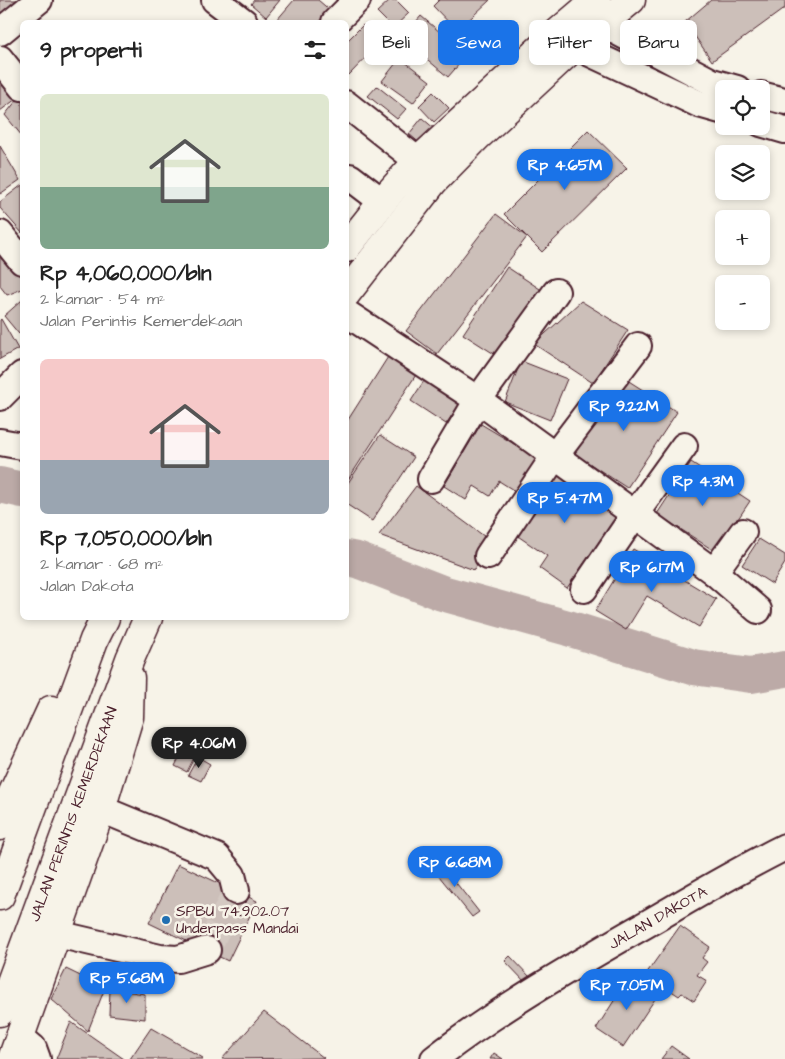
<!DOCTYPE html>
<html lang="id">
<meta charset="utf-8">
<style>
body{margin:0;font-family:"Architects Daughter",sans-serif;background:#f6f6f6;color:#222;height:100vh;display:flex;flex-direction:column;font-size:19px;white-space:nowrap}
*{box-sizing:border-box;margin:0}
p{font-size:16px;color:#767676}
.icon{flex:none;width:28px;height:28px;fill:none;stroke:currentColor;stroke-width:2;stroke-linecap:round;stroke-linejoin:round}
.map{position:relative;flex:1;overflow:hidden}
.panel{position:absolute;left:20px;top:20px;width:329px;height:600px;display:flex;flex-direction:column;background:#fff;border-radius:8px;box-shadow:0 2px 8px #0003}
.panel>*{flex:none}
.hud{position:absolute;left:364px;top:20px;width:346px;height:45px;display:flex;gap:10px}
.buttons{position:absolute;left:715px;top:80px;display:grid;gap:10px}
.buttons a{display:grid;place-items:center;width:55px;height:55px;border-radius:8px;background:#fff;box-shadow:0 2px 8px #0003;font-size:25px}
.price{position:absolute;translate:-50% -42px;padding:0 11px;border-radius:18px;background:#1a73e8;color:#fff;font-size:16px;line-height:32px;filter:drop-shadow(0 1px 2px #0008)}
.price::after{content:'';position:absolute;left:50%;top:30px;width:15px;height:11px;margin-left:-8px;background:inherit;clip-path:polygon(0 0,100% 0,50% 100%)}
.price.active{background:#222;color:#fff}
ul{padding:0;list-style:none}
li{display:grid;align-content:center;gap:10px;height:265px;padding:0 20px}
li span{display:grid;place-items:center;height:155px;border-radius:8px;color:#555}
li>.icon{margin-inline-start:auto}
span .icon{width:90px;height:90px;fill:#fffc;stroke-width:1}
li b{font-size:21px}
h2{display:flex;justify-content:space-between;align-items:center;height:60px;padding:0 20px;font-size:21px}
.pill{padding:0 18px;border-radius:8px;background:#fff;box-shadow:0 2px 8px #0003;font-size:18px;line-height:45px}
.pill.active{background:#1a73e8;color:#fff}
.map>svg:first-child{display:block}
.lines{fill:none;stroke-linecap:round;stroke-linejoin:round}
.river{stroke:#bcaaa7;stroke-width:36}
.building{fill:#ccbfb9;stroke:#4a1f2b}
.minor-tunnel{stroke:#d4c9c2;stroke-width:26;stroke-dasharray:26 13;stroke-linecap:butt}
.minor-casing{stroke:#4a1f2b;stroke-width:30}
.highway-casing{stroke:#4a1f2b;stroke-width:31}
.minor{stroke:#f7f3e8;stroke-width:26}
.highway{stroke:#f7f3e8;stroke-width:28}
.poi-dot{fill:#1f6fb2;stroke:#f7f3e8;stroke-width:2}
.labels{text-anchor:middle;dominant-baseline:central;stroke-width:5;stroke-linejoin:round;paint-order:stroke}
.street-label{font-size:15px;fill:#4a1f2b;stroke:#f7f3e8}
.poi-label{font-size:15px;fill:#4a1f2b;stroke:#f7f3e8;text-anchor:start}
</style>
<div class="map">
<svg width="785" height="1059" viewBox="0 0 785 1059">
<rect width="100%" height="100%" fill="#f7f3e8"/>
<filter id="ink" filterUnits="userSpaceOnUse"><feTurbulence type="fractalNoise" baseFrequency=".02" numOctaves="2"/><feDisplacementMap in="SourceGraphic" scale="10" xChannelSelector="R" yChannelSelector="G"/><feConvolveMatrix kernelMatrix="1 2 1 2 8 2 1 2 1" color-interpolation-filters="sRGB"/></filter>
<g filter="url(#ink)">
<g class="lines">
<g class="river">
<polyline points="0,485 22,490"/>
<polyline points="346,558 357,560 442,593 568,628 693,667 751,675 785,669"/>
</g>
</g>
<g class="building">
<polygon points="0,0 18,0 0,15"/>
<polygon points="254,0 280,0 266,17 251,4"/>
<polygon points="294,0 318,0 332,12 323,22 278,22 276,21"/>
<polygon points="390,0 396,0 409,13 393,28 377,12"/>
<polygon points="439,0 490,0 457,31 433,6"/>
<polygon points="711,0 785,0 785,8 712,61 685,22"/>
<polygon points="421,16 467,55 448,77 402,38"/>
<polygon points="363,25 381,42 349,75 346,72 346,42"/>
<polygon points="400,58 430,81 413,103 382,81"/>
<polygon points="0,60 20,96 0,111"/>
<polygon points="377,86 406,109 397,119 368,96"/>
<polygon points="433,92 449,108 434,122 419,106"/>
<polygon points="20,96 22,99 22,136 5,115"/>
<polygon points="422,118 436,130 423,146 409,134"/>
<polygon points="588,130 627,168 542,252 504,214"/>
<polygon points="0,146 20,180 0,194"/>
<polygon points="22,185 22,233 0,208 0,202"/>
<polygon points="496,214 527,237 437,354 406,331"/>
<polygon points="0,249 22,274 22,289 7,295 0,286"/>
<polygon points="507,267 543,291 499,357 463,334"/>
<polygon points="22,300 22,331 19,334 4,316"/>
<polygon points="581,301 628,330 593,383 534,344"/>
<polygon points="1,319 18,349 0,359 0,320"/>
<polygon points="393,349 421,367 346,483 346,423"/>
<polygon points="521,361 567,379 550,420 505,402"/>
<polygon points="429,373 465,396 446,424 411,401"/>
<polygon points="621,376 677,412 627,488 572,452"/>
<polygon points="481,424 539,459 518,493 499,481 490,496 474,486 466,500 444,486"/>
<polygon points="380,435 414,457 372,521 346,504 346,486"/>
<polygon points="691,462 750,501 716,552 657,514"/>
<polygon points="555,465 621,510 567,588 539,568 547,556 509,530"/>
<polygon points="416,486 492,542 474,570 379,535"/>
<polygon points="759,539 785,555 785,563 772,584 742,565"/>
<polygon points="633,549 716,599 699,627 647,596 626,630 595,611"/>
<polygon points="183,750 195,756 187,772 175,766"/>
<polygon points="198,757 210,764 201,781 188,775"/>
<polygon points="438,860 479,912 472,917 431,866"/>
<polygon points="178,864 257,901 228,961 149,923"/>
<polygon points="680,926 710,947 702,958 707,962 697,975 707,981 694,1001 682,993 679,996 646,974"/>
<polygon points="510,956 531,978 526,983 505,961"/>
<polygon points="66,969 105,988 88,1031 51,999"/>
<polygon points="631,974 659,993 623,1047 596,1029"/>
<polygon points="110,989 145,994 145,1019 109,1015"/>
<polygon points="264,1012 324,1058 222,1059"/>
<polygon points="71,1022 124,1059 56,1059"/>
<polygon points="151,1028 203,1058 203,1059 130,1059"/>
<polygon points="671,1046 689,1059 661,1059"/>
<polygon points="494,1053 503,1059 490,1059"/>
</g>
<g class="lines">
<polyline class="minor-tunnel" points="207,950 236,891"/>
<g class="minor-casing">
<g id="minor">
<polyline points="215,0 244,22"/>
<polyline points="335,22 357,0"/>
<polyline points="601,23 712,82 737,89"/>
<polyline points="0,32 39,0"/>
<polyline points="575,46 699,104 724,111"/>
<polyline points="0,59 22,87"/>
<polyline points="761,95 785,101"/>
<polyline points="346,104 418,161"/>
<polyline points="761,123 785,130"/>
<polyline points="346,177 350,177 383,202"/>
<polyline points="0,234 22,261"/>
<polyline points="346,313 478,400 714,572 758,610"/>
<polyline points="0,397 22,375"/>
<polyline points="0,442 22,446"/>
<polyline points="431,479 478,400 556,292"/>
<polyline points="488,556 554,457 638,346"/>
<polyline points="714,572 743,532"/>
<polyline points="584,589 635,514 684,446"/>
<polyline points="101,809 217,857 232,875 236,891"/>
<polyline points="57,934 160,958 178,959 207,950"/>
<polyline points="20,1037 33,1048 37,1059"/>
<path id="s1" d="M434,1059C497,1010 567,970 636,930C685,902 734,872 785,847"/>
</g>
</g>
<g class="highway-casing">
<g id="highway">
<polyline points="346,248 392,190 418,161 555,35 596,0"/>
<polyline points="346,294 433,182 477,137 575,46 631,0"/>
<polyline points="0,826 10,799 51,710"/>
<polyline points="0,896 94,640 105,618"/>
<path id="s2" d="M0,1012L130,659L148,618"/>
<polyline points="12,1059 101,809 129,717 130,678"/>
</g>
</g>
<use href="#minor" class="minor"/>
<use href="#highway" class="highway"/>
</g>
</g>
<circle class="poi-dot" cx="166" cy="920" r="5"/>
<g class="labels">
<g class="street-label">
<text stroke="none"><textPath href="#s2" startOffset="211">JALAN PERINTIS KEMERDEKAAN</textPath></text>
<text stroke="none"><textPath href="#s1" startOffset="265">JALAN DAKOTA</textPath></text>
</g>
<g class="poi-label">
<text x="176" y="911">SPBU 74.902.07<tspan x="176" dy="17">Underpass Mandai</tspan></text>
</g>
</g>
</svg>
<div class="buttons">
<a><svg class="icon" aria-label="locate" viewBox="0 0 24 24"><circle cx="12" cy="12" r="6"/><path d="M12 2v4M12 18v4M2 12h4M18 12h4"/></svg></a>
<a><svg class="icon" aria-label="layers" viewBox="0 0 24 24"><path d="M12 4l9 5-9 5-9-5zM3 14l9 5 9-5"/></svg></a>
<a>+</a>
<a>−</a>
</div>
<b class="price" style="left:565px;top:191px">Rp 4.65M</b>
<b class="price" style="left:624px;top:432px">Rp 9.22M</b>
<b class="price" style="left:703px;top:507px">Rp 4.3M</b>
<b class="price" style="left:565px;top:524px">Rp 5.47M</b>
<b class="price" style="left:652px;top:593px">Rp 6.17M</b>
<b class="price active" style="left:199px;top:769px">Rp 4.06M</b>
<b class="price" style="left:455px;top:888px">Rp 6.68M</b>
<b class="price" style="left:127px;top:1004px">Rp 5.68M</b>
<b class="price" style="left:627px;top:1011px">Rp 7.05M</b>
<div class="hud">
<a class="pill">Beli</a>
<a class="pill active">Sewa</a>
<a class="pill">Filter</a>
<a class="pill">Baru</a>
</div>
<section class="panel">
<h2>9 properti<svg class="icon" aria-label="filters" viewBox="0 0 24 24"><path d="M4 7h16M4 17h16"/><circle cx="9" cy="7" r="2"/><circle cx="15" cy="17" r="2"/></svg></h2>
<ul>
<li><span style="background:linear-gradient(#dfe7d0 60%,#7fa58c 0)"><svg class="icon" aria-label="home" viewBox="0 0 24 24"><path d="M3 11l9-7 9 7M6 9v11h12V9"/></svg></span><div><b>Rp 4,060,000/bln</b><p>2 kamar · 54 m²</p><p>Jalan Perintis Kemerdekaan</p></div></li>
<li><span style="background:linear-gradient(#f6c9c9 65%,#9aa5b1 0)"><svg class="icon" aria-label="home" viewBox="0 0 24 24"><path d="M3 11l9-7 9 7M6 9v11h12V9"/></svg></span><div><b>Rp 7,050,000/bln</b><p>2 kamar · 68 m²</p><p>Jalan Dakota</p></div></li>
</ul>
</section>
</div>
